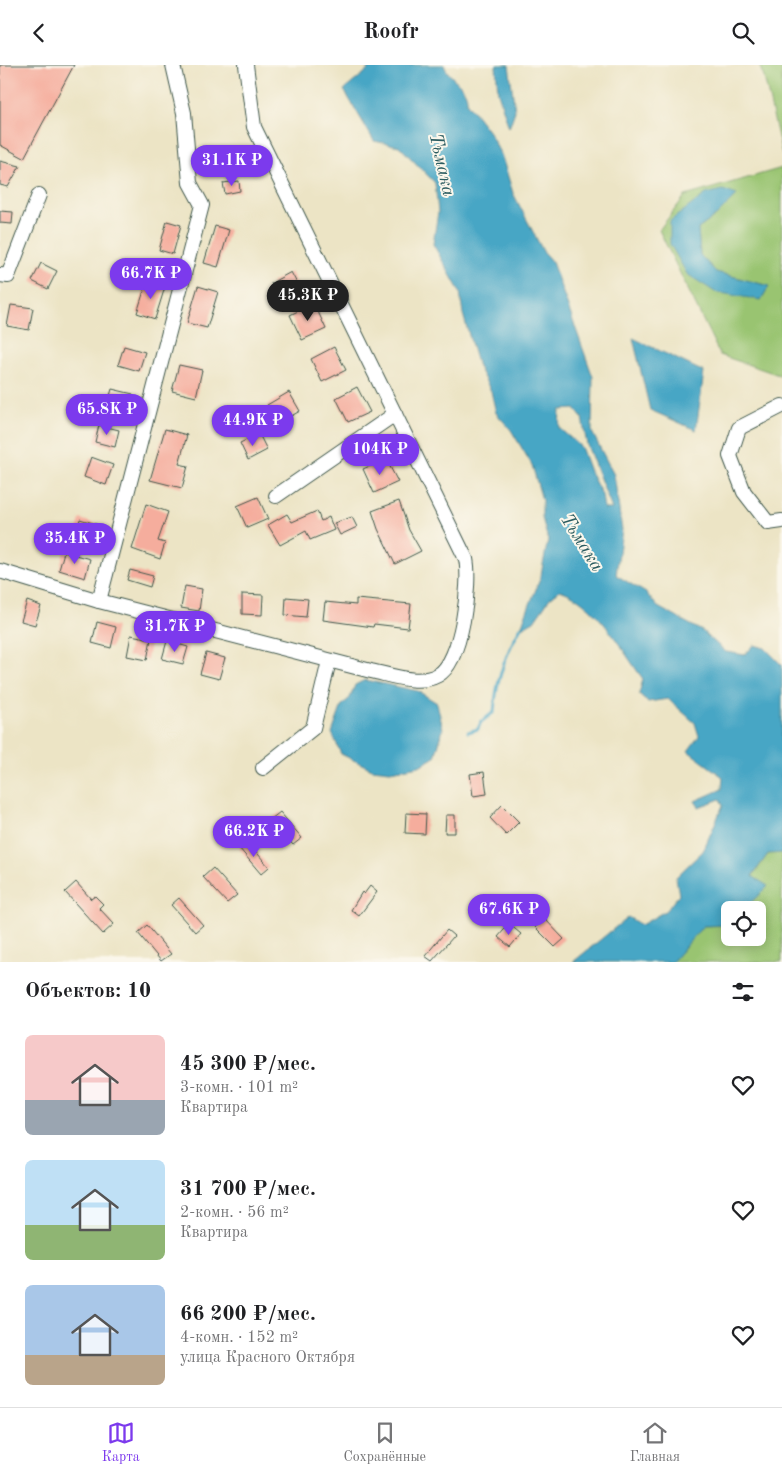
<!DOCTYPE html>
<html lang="ru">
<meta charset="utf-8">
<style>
body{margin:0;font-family:"Old Standard TT",serif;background:#f6f6f6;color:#202124;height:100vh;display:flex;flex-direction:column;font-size:19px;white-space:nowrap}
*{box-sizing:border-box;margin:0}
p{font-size:16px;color:#757577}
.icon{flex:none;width:28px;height:28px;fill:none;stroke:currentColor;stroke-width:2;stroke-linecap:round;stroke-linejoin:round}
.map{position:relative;height:897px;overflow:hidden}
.details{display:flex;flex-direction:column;background:#fff;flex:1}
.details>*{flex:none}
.tools{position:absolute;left:721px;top:836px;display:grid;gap:10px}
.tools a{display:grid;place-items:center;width:45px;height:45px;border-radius:8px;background:#fff;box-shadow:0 2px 12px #0003;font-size:25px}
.price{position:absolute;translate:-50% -42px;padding:0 11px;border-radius:18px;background:#7c3aed;color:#fff;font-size:16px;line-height:32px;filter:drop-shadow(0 1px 2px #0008)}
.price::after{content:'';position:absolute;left:50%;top:30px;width:15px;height:11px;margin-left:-8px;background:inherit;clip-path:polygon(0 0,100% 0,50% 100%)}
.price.on{background:#222;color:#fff}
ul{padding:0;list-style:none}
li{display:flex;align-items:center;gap:15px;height:125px;padding:0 25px}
li span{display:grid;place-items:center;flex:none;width:140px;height:100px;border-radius:8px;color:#555}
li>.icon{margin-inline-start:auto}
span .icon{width:60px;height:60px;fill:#fffc;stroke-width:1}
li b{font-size:21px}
h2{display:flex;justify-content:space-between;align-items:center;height:60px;padding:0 25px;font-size:21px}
header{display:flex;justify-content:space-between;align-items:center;height:65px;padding:0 25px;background:#fff;font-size:22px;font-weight:700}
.menu{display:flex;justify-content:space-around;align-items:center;height:70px;border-top:1px solid #e0e0e0;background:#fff;font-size:14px;color:#757577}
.menu a{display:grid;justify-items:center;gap:2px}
.menu .on{color:#7c3aed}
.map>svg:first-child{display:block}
.green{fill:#99c471;stroke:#5c8052;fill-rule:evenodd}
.water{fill:#46a6c5;stroke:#32727c;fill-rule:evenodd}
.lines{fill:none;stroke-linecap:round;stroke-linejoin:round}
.stream{stroke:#46a6c5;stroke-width:3}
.building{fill:#f5ad9d}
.minor-casing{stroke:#3e564a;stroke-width:16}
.minor{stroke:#fff;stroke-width:14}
.labels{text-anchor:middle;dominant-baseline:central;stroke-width:4;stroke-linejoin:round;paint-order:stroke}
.water-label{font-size:19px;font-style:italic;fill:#2b5c60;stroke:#fbf7ec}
</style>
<header><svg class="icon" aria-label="back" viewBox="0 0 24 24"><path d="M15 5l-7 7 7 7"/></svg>Roofr<svg class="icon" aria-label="search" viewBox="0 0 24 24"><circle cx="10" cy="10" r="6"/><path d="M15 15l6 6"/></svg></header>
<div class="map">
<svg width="782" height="897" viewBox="0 0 782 897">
<rect width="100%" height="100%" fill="#fbf7ec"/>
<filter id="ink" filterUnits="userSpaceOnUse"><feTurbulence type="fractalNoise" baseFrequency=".02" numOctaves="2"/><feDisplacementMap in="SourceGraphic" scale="10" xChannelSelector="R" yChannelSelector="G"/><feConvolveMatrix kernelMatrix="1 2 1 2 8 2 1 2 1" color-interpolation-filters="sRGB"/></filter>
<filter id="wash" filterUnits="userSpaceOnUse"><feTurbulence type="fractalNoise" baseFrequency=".0096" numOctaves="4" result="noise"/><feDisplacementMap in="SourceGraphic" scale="20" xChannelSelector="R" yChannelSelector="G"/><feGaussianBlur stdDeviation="1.12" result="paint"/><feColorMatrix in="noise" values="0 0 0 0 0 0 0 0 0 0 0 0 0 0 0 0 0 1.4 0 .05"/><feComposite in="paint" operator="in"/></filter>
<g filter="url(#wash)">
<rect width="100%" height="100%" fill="#ece4c5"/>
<g class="green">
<polygon points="759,0 782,0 782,50 779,63 782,72 782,89 764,12"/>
<path d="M782,103V308L779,310L720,290L659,165L685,131ZM706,129L717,150L698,164L700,190L716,207L769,221L761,235L687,209Z"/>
<polygon points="782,788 782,897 672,897 703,861 727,860 730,857 730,872 758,872 758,845 743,845 752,812 768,789"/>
</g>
<g class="water">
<path d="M366,0H444C449,15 469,20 467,38L489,67L502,92L513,128L544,188L552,197L593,312L592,367L614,410L622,465L616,510L646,528L658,542L702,566L726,587L745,590L754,580L765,583L782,600V788L768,789L752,811L768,821L743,845H730V857L727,860L703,861L672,897H573L628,852L641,860L665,846L679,830L676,812L703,786L723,740L720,734L699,742L695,736L722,724L723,712L688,686L699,671L695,658L668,634L648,637L639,629L643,614C620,583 598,538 560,525L550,533L534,556L520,564L540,514L548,475L542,453V435L532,400L511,365L496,348L491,326L478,302L463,249L460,227L433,179L438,147L435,118L399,81L374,76L344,25L368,5ZM575,344L582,353L587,380L612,444H604L602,430L591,409L581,382L559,363L560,345Z"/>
<polygon points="496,0 509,0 515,46 509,63 498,28"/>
<polygon points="723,125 737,130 717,150 698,164 700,190 716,207 769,221 761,235 715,227 687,209 670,179 670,156 706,129"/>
<polygon points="633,273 704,307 696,365 650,345"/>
<polygon points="365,615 418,626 437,638 443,664 435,692 419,701 390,706 372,704 341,689 332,668 342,640 350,633 355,620"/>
</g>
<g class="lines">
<path class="stream" d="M468,667L478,664L481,657L494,647C496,617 505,589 521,562"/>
</g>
<g id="blocks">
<g class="building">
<polygon points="0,0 74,0 24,93 0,80"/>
<polygon points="0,96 20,101 8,122 0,120"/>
<polygon points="239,116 240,126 225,129 223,118"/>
<polygon points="0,146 13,147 12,159 0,158"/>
<polygon points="167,156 181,160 173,189 159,185"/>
<polygon points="215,161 229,165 218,202 204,198"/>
<polygon points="41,198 57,206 48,224 32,216"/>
<polygon points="291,207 301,226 281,237 271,218"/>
<polygon points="147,216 165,222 155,254 137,248"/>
<polygon points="198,221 218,227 207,263 187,258"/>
<polygon points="314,238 326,264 302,275 290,250"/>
<polygon points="11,240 33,243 29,265 7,261"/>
<polygon points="124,281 145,287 139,306 118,300"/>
<polygon points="334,282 346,305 322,317 311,294"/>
<polygon points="179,300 202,305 196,332 172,326"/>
<polygon points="357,322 370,347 348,357 336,333"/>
<polygon points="112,324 133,329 128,347 107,341"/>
<polygon points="289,327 300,346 277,359 267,340"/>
<polygon points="99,360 119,365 115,382 95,377"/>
<polygon points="165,364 187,370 179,399 188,401 182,423 150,415"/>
<polygon points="259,369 267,385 248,395 240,378"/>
<polygon points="91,392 113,400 106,420 84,412"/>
<polygon points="386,394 398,417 374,428 363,404"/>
<polygon points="258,432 268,454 247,463 237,441"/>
<polygon points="399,436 409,465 421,486 395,499 378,464 372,446"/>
<polygon points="146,439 168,447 158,476 165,478 160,494 132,484"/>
<polygon points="317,446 321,456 329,452 334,465 310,475 306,466 280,480 268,460 287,449 292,457"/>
<polygon points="352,452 357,462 340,470 334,458"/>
<polygon points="80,454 99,460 94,475 76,469"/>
<polygon points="64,487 90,494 85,513 59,505"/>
<polygon points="130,505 153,511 150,522 127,515"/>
<polygon points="185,521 202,524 199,546 181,543"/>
<polygon points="242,529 263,530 262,550 242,549"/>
<polygon points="286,532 308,534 306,552 285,550"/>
<polygon points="356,534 411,539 408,563 374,559 373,562 323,555 325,537 356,540"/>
<polygon points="27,536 41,541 35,560 21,556"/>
<polygon points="97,557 116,562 111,583 92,578"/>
<polygon points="131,570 151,574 147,595 127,591"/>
<polygon points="167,576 188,582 183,599 162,594"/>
<polygon points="206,588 225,593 219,614 200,609"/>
<polygon points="484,707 487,729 473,731 470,709"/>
<polygon points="502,740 519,757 506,770 490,753"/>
<polygon points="280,747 302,773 293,780 271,754"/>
<polygon points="406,748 426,749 425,769 405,768"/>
<polygon points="446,750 455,750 455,768 445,768"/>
<polygon points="247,776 269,802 261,809 239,783"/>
<polygon points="213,803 237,830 227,838 203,812"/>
<polygon points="76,817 91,834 95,831 103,839 99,843 114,859 103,869 65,827"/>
<polygon points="370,821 377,827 359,851 351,845 362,827 364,829"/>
<polygon points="179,833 203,860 195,867 171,840"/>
<polygon points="544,853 564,874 555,882 535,862"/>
<polygon points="509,859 521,869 510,882 498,872"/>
<polygon points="147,860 171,889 161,896 138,868"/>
<polygon points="447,865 454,871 432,896 425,891"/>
</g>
</g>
</g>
<g filter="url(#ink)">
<use href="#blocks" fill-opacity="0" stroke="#3e564a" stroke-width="1"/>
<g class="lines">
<g class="minor-casing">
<g id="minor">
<polyline points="0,210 8,211 39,130"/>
<polyline points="782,341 739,363 730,391 744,427 768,458 782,456"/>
<polyline points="276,431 395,349"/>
<path d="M0,506L99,536L371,606C391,610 418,621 438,610C462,597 471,518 466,494L254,62L246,0"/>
<polyline points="99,536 202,140 190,118 184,48 173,0"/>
<polyline points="263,703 313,663 329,596"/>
</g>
</g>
<use href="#minor" class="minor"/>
</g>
</g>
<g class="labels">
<g class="water-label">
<text transform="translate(441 100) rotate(77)">Тьмака</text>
<text transform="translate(581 478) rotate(58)">Тьмака</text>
</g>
</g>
</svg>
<div class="tools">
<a><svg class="icon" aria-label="locate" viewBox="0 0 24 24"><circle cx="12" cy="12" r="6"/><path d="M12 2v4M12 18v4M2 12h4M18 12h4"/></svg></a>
</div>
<b class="price" style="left:232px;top:122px">31.1K ₽</b>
<b class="price" style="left:151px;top:235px">66.7K ₽</b>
<b class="price on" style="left:308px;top:257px">45.3K ₽</b>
<b class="price" style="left:107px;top:371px">65.8K ₽</b>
<b class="price" style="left:253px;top:382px">44.9K ₽</b>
<b class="price" style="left:380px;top:411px">104K ₽</b>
<b class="price" style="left:75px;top:500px">35.4K ₽</b>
<b class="price" style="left:175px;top:588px">31.7K ₽</b>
<b class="price" style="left:254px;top:793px">66.2K ₽</b>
<b class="price" style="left:509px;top:871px">67.6K ₽</b>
</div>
<section class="details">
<h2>Объектов: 10<svg class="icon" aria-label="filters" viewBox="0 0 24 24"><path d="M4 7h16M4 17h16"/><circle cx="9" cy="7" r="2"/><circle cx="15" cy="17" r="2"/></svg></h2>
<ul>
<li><span style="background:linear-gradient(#f6c9c9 65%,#9aa5b1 0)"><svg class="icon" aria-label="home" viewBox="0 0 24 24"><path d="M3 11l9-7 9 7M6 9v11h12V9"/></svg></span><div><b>45 300 ₽/мес.</b><p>3-комн. · 101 m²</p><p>Квартира</p></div><svg class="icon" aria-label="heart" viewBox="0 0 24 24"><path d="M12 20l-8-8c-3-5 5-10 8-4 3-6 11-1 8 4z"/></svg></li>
<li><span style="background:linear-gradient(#bfe0f5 65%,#8fb573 0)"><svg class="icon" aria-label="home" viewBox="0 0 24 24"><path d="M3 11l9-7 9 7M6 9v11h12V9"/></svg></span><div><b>31 700 ₽/мес.</b><p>2-комн. · 56 m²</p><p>Квартира</p></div><svg class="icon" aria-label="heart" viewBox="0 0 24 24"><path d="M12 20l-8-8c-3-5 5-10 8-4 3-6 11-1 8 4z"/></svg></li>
<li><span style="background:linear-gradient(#a9c7e8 70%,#b9a48a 0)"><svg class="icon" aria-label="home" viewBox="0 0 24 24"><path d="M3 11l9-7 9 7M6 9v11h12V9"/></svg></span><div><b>66 200 ₽/мес.</b><p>4-комн. · 152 m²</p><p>улица Красного Октября</p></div><svg class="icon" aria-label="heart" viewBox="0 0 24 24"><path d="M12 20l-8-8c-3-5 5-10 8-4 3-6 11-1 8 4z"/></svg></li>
</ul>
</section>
<nav class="menu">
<a class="on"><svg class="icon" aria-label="map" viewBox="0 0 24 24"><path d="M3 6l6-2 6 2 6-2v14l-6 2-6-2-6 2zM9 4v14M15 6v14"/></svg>Карта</a>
<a><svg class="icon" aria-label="saved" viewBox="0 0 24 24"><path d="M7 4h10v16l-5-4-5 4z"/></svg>Сохранённые</a>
<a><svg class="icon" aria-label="home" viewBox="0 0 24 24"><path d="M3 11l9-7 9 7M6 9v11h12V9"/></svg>Главная</a>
</nav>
